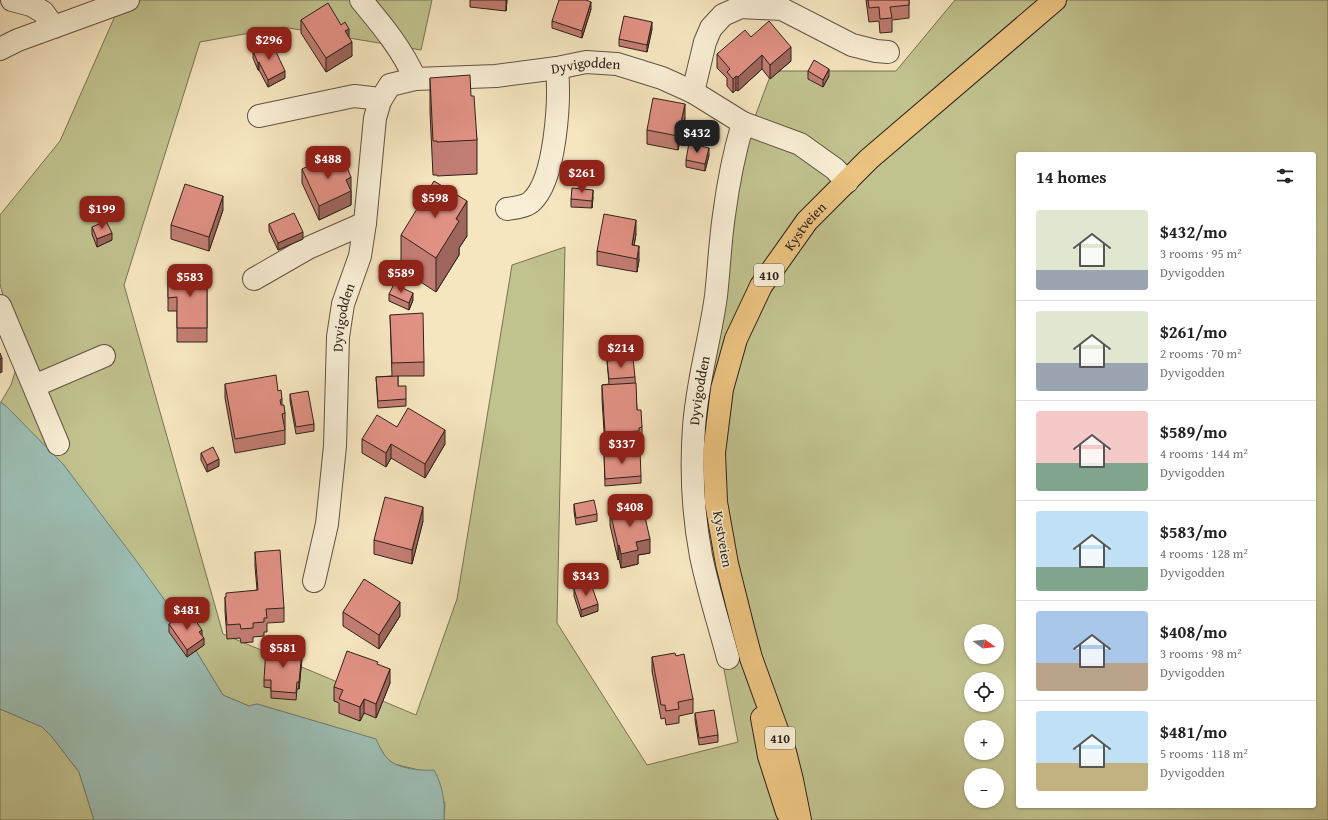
<!DOCTYPE html>
<meta charset="utf-8">
<style>
body{margin:0;font-family:"Gentium Book Plus",serif;background:#f6f6f6;color:#202124;height:100vh;display:flex;flex-direction:column;font-size:15px;white-space:nowrap}
*{box-sizing:border-box;margin:0}
p{font-size:13px;color:#757577}
.icon{flex:none;width:22px;height:22px;fill:none;stroke:currentColor;stroke-width:2;stroke-linecap:round;stroke-linejoin:round}
.map{position:relative;flex:1;overflow:hidden}
.side{position:absolute;left:1016px;top:152px;width:300px;height:656px;display:flex;flex-direction:column;background:#fff;border-radius:4px;box-shadow:0 1px 3px #0004}
.side>*{flex:none}
.needle{width:26px;rotate:104deg}
.buttons{position:absolute;left:964px;top:624px;display:grid;gap:8px}
.buttons a{display:grid;place-items:center;width:40px;height:40px;border-radius:50%;background:#fff;box-shadow:0 1px 3px #0004;font-size:20px}
.price{position:absolute;translate:-50% -34px;padding:0 9px;border-radius:8px;background:#8f2418;color:#fff;font-size:13px;line-height:26px;filter:drop-shadow(0 1px 2px #0008)}
.price::after{content:'';position:absolute;left:50%;top:24px;width:12px;height:9px;margin-left:-6px;background:inherit;clip-path:polygon(0 0,100% 0,50% 100%)}
.price.current{background:#222;color:#fff}
ul{padding:0;list-style:none}
li{display:flex;align-items:center;gap:12px;height:100px;padding:0 20px}
li+li{border-top:1px solid #e0e0e0}
li span{display:grid;place-items:center;flex:none;width:112px;height:80px;border-radius:4px;color:#555}
li>.icon{margin-inline-start:auto}
span .icon{width:48px;height:48px;fill:#fffc;stroke-width:1}
li b{font-size:17px}
h2{display:flex;justify-content:space-between;align-items:center;height:48px;padding:0 20px;font-size:17px}
.map>svg:first-child{display:block}
.green{fill:#c1c38f;stroke:#787255;fill-rule:evenodd}
.water{fill:#9dbfb5;stroke:#718077}
.lines{fill:none;stroke-linecap:round;stroke-linejoin:round}
.minor-casing{stroke:#605244;stroke-width:24}
.major-casing{stroke:#2e211b;stroke-width:24}
.minor{stroke:#f9efd6;stroke-width:22}
.major{stroke:#ebc380;stroke-width:22}
.wall{fill:#c27d72;stroke:#2e211b}
.shaded-wall{fill:#9e665c;stroke:#2e211b}
.building{fill:#e19184;stroke:#2e211b}
.labels{text-anchor:middle;dominant-baseline:central;stroke-width:3;stroke-linejoin:round;paint-order:stroke}
.shield{fill:#f9efd6;stroke:#6b5f53;stroke-width:1}
.shield-label{font-size:13px;font-weight:bold;fill:#2e211b}
.street-label{font-size:14px;fill:#2e211b;stroke:#f9efd6}
</style>
<div class="map">
<svg width="1328" height="820" viewBox="0 0 1328 820">
<rect width="100%" height="100%" fill="#f6e6c0"/>
<filter id="stains"><feTurbulence type="fractalNoise" baseFrequency=".005" numOctaves="4"/><feColorMatrix values="0 0 0 0 .2 0 0 0 0 .09 0 0 0 0 .02 0 0 0 .5 -.17"/></filter>
<radialGradient id="worn" r=".72"><stop offset=".6" stop-color="#630" stop-opacity="0"/><stop offset="1" stop-color="#630" stop-opacity=".3"/></radialGradient>
<g class="green">
<path d="M122,0H432L421,50L283,27L200,42L124,285L223,634L416,715L457,599L512,265L565,247L557,623L647,765L738,742L688,483L747,138L772,71H896L955,0H1328V820H444L445,803L423,771L394,764L386,758L375,739L257,704L249,706L223,695L166,602L63,464L1,402L11,385L19,359L0,284V215L60,141ZM1018,154H1314V806H1018ZM971,631H997V657H971ZM971,679H997V705H971ZM971,727H997V753H971ZM971,775H997V801H971Z"/>
<polygon points="0,709 42,727 52,737 79,772 94,820 0,820"/>
</g>
<path class="water" d="M0,402L6,406L63,464L138,563L166,602L223,695L249,706L257,704L376,739C379,745 382,753 387,758C396,769 421,771 434,770C443,786 445,802 444,820H94L79,772L52,737L42,727L0,709Z"/>
<g class="lines">
<g class="minor-casing">
<g id="minor">
<polyline points="12,0 31,5 43,12 54,27"/>
<path d="M361,0C381,24 403,50 415,79"/>
<polyline points="0,49 18,40 128,0"/>
<polyline points="693,92 705,42 711,28 723,15 741,7 782,9 852,45 876,51 888,52"/>
<polyline points="259,116 354,96 372,98 380,101"/>
<path d="M507,209C514,208 525,207 531,202C556,180 560,100 557,68"/>
<polyline points="254,279 308,248 365,223"/>
<polyline points="0,306 58,444"/>
<polyline points="34,386 104,356"/>
<path id="s1" d="M314,581L327,524L335,446L338,337L343,304L360,256L365,223L375,118L380,101L390,85L415,79L496,76L557,68L586,62L617,64L662,78L693,92L743,123L800,144L835,169L847,182"/>
<path id="s2" d="M728,658C719,624 708,590 701,556C693,514 691,469 694,427C697,382 710,340 716,296C719,269 720,242 724,215C728,184 734,153 743,123"/>
</g>
</g>
<g class="major-casing">
<g id="major">
<polyline points="762,718 769,756 787,812"/>
<path id="s3" d="M800,820L792,780L785,752L751,658L743,628L727,564L716,502L714,453L722,389L736,339L761,286L807,221L869,159L1055,0"/>
</g>
</g>
<use href="#minor" class="minor"/>
<use href="#major" class="major"/>
</g>
<g class="wall">
<polygon points="470,0 507,0 506,11 470,7"/>
<polygon points="866,0 909,0 909,18 892,20 892,32 880,33 879,21 869,22"/>
<polygon points="591,9 582,38 552,28 552,21"/>
<polygon points="301,20 341,25 349,38 352,56 326,72 301,33"/>
<polygon points="652,29 647,52 619,46 619,39"/>
<polygon points="751,37 791,61 770,79 762,69 738,91 736,90 733,93 727,86 727,78 717,68 717,54"/>
<polygon points="253,51 285,78 268,87 259,70 258,70 253,58"/>
<polygon points="808,71 829,76 823,87 808,79"/>
<polygon points="430,78 471,96 477,140 477,174 437,176 437,175 433,175 430,112"/>
<polygon points="685,118 678,150 647,144 647,130"/>
<polygon points="709,155 705,171 686,167 686,160"/>
<polygon points="302,169 351,191 351,205 319,220 302,183"/>
<polygon points="593,197 592,208 571,207 571,199"/>
<polygon points="223,210 209,251 171,239 171,225"/>
<polygon points="269,224 303,239 278,250 269,231"/>
<polygon points="92,227 112,240 97,247 92,234"/>
<polygon points="636,234 634,245 639,260 637,272 597,265 597,251"/>
<polygon points="401,235 467,236 459,248 459,255 436,292 401,269"/>
<polygon points="168,271 207,271 207,342 177,342 177,311 168,311"/>
<polygon points="389,294 413,300 409,310 389,301"/>
<polygon points="390,315 424,362 424,376 398,376 398,386 406,399 406,406 378,408 376,377 392,376"/>
<polygon points="607,361 635,377 637,410 642,427 642,441 639,441 639,445 605,447 602,399 602,385 609,384"/>
<polygon points="225,384 278,391 282,399 282,405 285,413 285,444 235,453 225,398"/>
<polygon points="290,394 314,424 314,431 296,434 290,401"/>
<polygon points="397,427 445,444 425,478 391,458 386,467 362,453 362,439"/>
<polygon points="201,453 219,466 207,472 201,460"/>
<polygon points="604,453 641,476 641,483 605,486"/>
<polygon points="574,504 597,514 597,521 576,525 574,511"/>
<polygon points="610,511 650,553 638,555 638,564 621,568 619,559 618,560 610,525"/>
<polygon points="423,521 412,564 374,554 374,540"/>
<polygon points="255,552 284,608 284,622 267,623 267,632 264,632 264,636 253,637 253,642 241,643 240,638 227,639 225,611 225,597 257,590 255,566"/>
<polygon points="574,589 598,611 581,617 574,596"/>
<polygon points="343,612 400,616 379,649 343,626"/>
<polygon points="169,624 202,637 204,645 187,657 169,632"/>
<polygon points="676,656 693,699 693,713 679,716 679,723 666,725 665,718 661,719 652,671 652,657"/>
<polygon points="302,658 299,689 297,689 296,700 271,698 271,688 264,687 264,680"/>
<polygon points="378,665 390,683 376,718 364,713 360,721 339,713 339,703 334,701 334,687"/>
<polygon points="695,713 718,735 718,742 699,745 695,720"/>
</g>
<g class="shaded-wall">
<polygon points="506,0 507,0 506,11"/>
<polygon points="591,2 591,9 582,38 582,31"/>
<polygon points="652,22 652,29 647,52 647,45"/>
<polygon points="349,29 349,42 345,31"/>
<polygon points="352,42 352,56 326,72 326,58"/>
<polygon points="791,47 791,61 770,79 770,65"/>
<polygon points="762,55 762,69 738,91 738,77"/>
<polygon points="259,62 259,70 258,70 258,63"/>
<polygon points="829,69 829,76 823,87 823,80"/>
<polygon points="285,71 285,78 268,87 268,80"/>
<polygon points="736,76 736,90 733,93 733,79"/>
<polygon points="685,104 685,118 678,150 678,136"/>
<polygon points="709,148 709,155 705,171 705,164"/>
<polygon points="351,177 351,205 319,220 319,206 346,180"/>
<polygon points="593,190 593,197 592,208 592,201"/>
<polygon points="223,196 223,210 209,251 209,237"/>
<polygon points="467,201 467,236 459,248 459,255 436,292 436,258 456,219"/>
<polygon points="636,220 636,234 632,258 632,245"/>
<polygon points="303,232 303,239 278,250 278,243"/>
<polygon points="112,233 112,240 97,247 97,239"/>
<polygon points="639,246 639,260 637,272 637,259"/>
<polygon points="413,293 413,300 409,310 409,303"/>
<polygon points="2,358 2,372 0,373 0,359"/>
<polygon points="445,430 445,444 425,478 425,464"/>
<polygon points="391,444 391,458 386,467 386,453"/>
<polygon points="219,459 219,466 207,472 207,465"/>
<polygon points="423,507 423,521 412,564 412,550"/>
<polygon points="650,539 650,553 638,555 638,564 621,568 621,554 636,542"/>
<polygon points="619,545 619,559 618,560 618,546"/>
<polygon points="400,602 400,616 379,649 379,635"/>
<polygon points="598,604 598,611 581,617 581,610"/>
<polygon points="202,630 202,637 199,632"/>
<polygon points="204,638 204,645 187,657 187,650"/>
<polygon points="302,651 302,658 299,689 299,682"/>
<polygon points="390,669 390,683 376,718 376,704"/>
<polygon points="364,699 364,713 360,721 360,707"/>
</g>
<g class="building">
<polygon points="559,0 586,0 591,2 582,31 552,21"/>
<polygon points="868,0 909,0 909,5 890,7 892,18 880,19 879,7 869,8"/>
<polygon points="328,3 341,25 345,22 349,29 345,31 352,42 326,58 301,20"/>
<polygon points="624,16 652,22 647,45 619,39"/>
<polygon points="769,21 791,47 770,65 762,55 738,77 736,76 733,79 727,72 730,69 717,54 745,30 751,37"/>
<polygon points="271,41 285,71 268,80 259,62 258,63 253,51"/>
<polygon points="814,60 829,69 823,80 808,71"/>
<polygon points="470,75 471,96 474,96 477,140 437,142 437,141 433,141 430,78"/>
<polygon points="653,98 685,104 678,136 647,130"/>
<polygon points="689,143 709,148 705,164 686,160"/>
<polygon points="334,154 340,168 346,165 351,177 346,180 351,191 319,206 302,169"/>
<polygon points="434,181 467,201 456,219 459,221 436,258 401,235"/>
<polygon points="185,184 223,196 209,237 171,225"/>
<polygon points="572,188 593,190 592,201 571,199"/>
<polygon points="294,213 303,232 278,243 269,224"/>
<polygon points="604,214 636,220 632,245 639,246 637,259 597,251"/>
<polygon points="106,221 112,233 97,239 92,227"/>
<polygon points="168,271 207,271 207,328 177,328 177,297 168,298"/>
<polygon points="394,284 413,293 409,303 389,294"/>
<polygon points="423,313 424,362 392,363 390,315"/>
<polygon points="0,353 2,358 0,359"/>
<polygon points="633,358 635,377 609,379 607,361"/>
<polygon points="276,375 278,391 281,390 282,399 280,400 281,405 284,405 285,413 282,414 285,430 235,439 225,384"/>
<polygon points="398,376 398,386 406,386 406,399 378,401 376,377"/>
<polygon points="636,383 637,410 641,410 642,427 639,428 639,431 605,433 602,385"/>
<polygon points="308,391 314,424 296,427 290,394"/>
<polygon points="408,408 445,430 425,464 391,444 386,453 362,439 377,415 397,427"/>
<polygon points="213,447 219,459 207,465 201,453"/>
<polygon points="640,451 641,476 605,479 604,453"/>
<polygon points="385,497 423,507 412,550 374,540"/>
<polygon points="594,500 597,514 576,518 574,504"/>
<polygon points="642,504 650,539 636,542 638,550 621,554 619,545 618,546 610,511"/>
<polygon points="280,550 284,608 266,609 267,618 264,618 264,622 253,623 253,628 241,629 240,624 227,625 225,597 226,597 226,593 258,590 255,552"/>
<polygon points="364,579 400,602 379,635 343,612"/>
<polygon points="591,584 598,604 581,610 574,589"/>
<polygon points="186,613 191,619 193,617 202,630 199,632 204,638 187,650 169,624"/>
<polygon points="266,648 302,651 299,682 297,682 296,693 271,691 271,680 264,680"/>
<polygon points="347,651 378,662 377,664 390,669 376,704 364,699 360,707 339,699 343,690 334,687"/>
<polygon points="675,653 676,656 684,654 693,699 678,702 679,709 666,711 665,705 661,705 652,657"/>
<polygon points="714,710 718,735 699,738 695,713"/>
</g>
<g class="labels">
<g class="shield">
<rect x="754" y="264" width="30" height="22" rx="3"/>
<rect x="765" y="727" width="30" height="22" rx="3"/>
</g>
<g class="shield-label">
<text x="769" y="275">410</text>
<text x="780" y="738">410</text>
</g>
<g class="street-label">
<text stroke="none"><textPath href="#s1" startOffset="703">Dyvigodden</textPath></text>
<text stroke="none"><textPath href="#s3" startOffset="628">Kystveien</textPath></text>
<text stroke="none"><textPath href="#s1" startOffset="266">Dyvigodden</textPath></text>
<text stroke="none"><textPath href="#s2" startOffset="272">Dyvigodden</textPath></text>
<text transform="translate(723 539) rotate(80)">Kystveien</text>
</g>
</g>
<rect width="100%" height="100%" filter="url(#stains)"/>
<rect width="100%" height="100%" fill="url(#worn)"/>
</svg>
<div class="buttons">
<a><svg class="needle" viewBox="-14 -14 28 28"><path d="M0-13l5 13h-10z" fill="#e53935"/><path d="M0 13l5-13h-10z" fill="#757577"/></svg></a>
<a><svg class="icon" aria-label="locate" viewBox="0 0 24 24"><circle cx="12" cy="12" r="6"/><path d="M12 2v4M12 18v4M2 12h4M18 12h4"/></svg></a>
<a>+</a>
<a>−</a>
</div>
<b class="price" style="left:269px;top:61px">$296</b>
<b class="price current" style="left:697px;top:154px">$432</b>
<b class="price" style="left:328px;top:180px">$488</b>
<b class="price" style="left:582px;top:194px">$261</b>
<b class="price" style="left:435px;top:219px">$598</b>
<b class="price" style="left:102px;top:230px">$199</b>
<b class="price" style="left:401px;top:294px">$589</b>
<b class="price" style="left:190px;top:298px">$583</b>
<b class="price" style="left:621px;top:369px">$214</b>
<b class="price" style="left:622px;top:465px">$337</b>
<b class="price" style="left:630px;top:528px">$408</b>
<b class="price" style="left:586px;top:597px">$343</b>
<b class="price" style="left:187px;top:631px">$481</b>
<b class="price" style="left:283px;top:669px">$581</b>
<section class="side">
<h2>14 homes<svg class="icon" aria-label="filters" viewBox="0 0 24 24"><path d="M4 7h16M4 17h16"/><circle cx="9" cy="7" r="2"/><circle cx="15" cy="17" r="2"/></svg></h2>
<ul>
<li><span style="background:linear-gradient(#dfe7d0 75%,#9aa5b1 0)"><svg class="icon" aria-label="home" viewBox="0 0 24 24"><path d="M3 11l9-7 9 7M6 9v11h12V9"/></svg></span><div><b>$432/mo</b><p>3 rooms · 95 m²</p><p>Dyvigodden</p></div></li>
<li><span style="background:linear-gradient(#dfe7d0 65%,#9aa5b1 0)"><svg class="icon" aria-label="home" viewBox="0 0 24 24"><path d="M3 11l9-7 9 7M6 9v11h12V9"/></svg></span><div><b>$261/mo</b><p>2 rooms · 70 m²</p><p>Dyvigodden</p></div></li>
<li><span style="background:linear-gradient(#f6c9c9 65%,#7fa58c 0)"><svg class="icon" aria-label="home" viewBox="0 0 24 24"><path d="M3 11l9-7 9 7M6 9v11h12V9"/></svg></span><div><b>$589/mo</b><p>4 rooms · 144 m²</p><p>Dyvigodden</p></div></li>
<li><span style="background:linear-gradient(#bfe0f5 70%,#7fa58c 0)"><svg class="icon" aria-label="home" viewBox="0 0 24 24"><path d="M3 11l9-7 9 7M6 9v11h12V9"/></svg></span><div><b>$583/mo</b><p>4 rooms · 128 m²</p><p>Dyvigodden</p></div></li>
<li><span style="background:linear-gradient(#a9c7e8 65%,#b9a48a 0)"><svg class="icon" aria-label="home" viewBox="0 0 24 24"><path d="M3 11l9-7 9 7M6 9v11h12V9"/></svg></span><div><b>$408/mo</b><p>3 rooms · 98 m²</p><p>Dyvigodden</p></div></li>
<li><span style="background:linear-gradient(#bfe0f5 65%,#c2b280 0)"><svg class="icon" aria-label="home" viewBox="0 0 24 24"><path d="M3 11l9-7 9 7M6 9v11h12V9"/></svg></span><div><b>$481/mo</b><p>5 rooms · 118 m²</p><p>Dyvigodden</p></div></li>
</ul>
</section>
</div>
